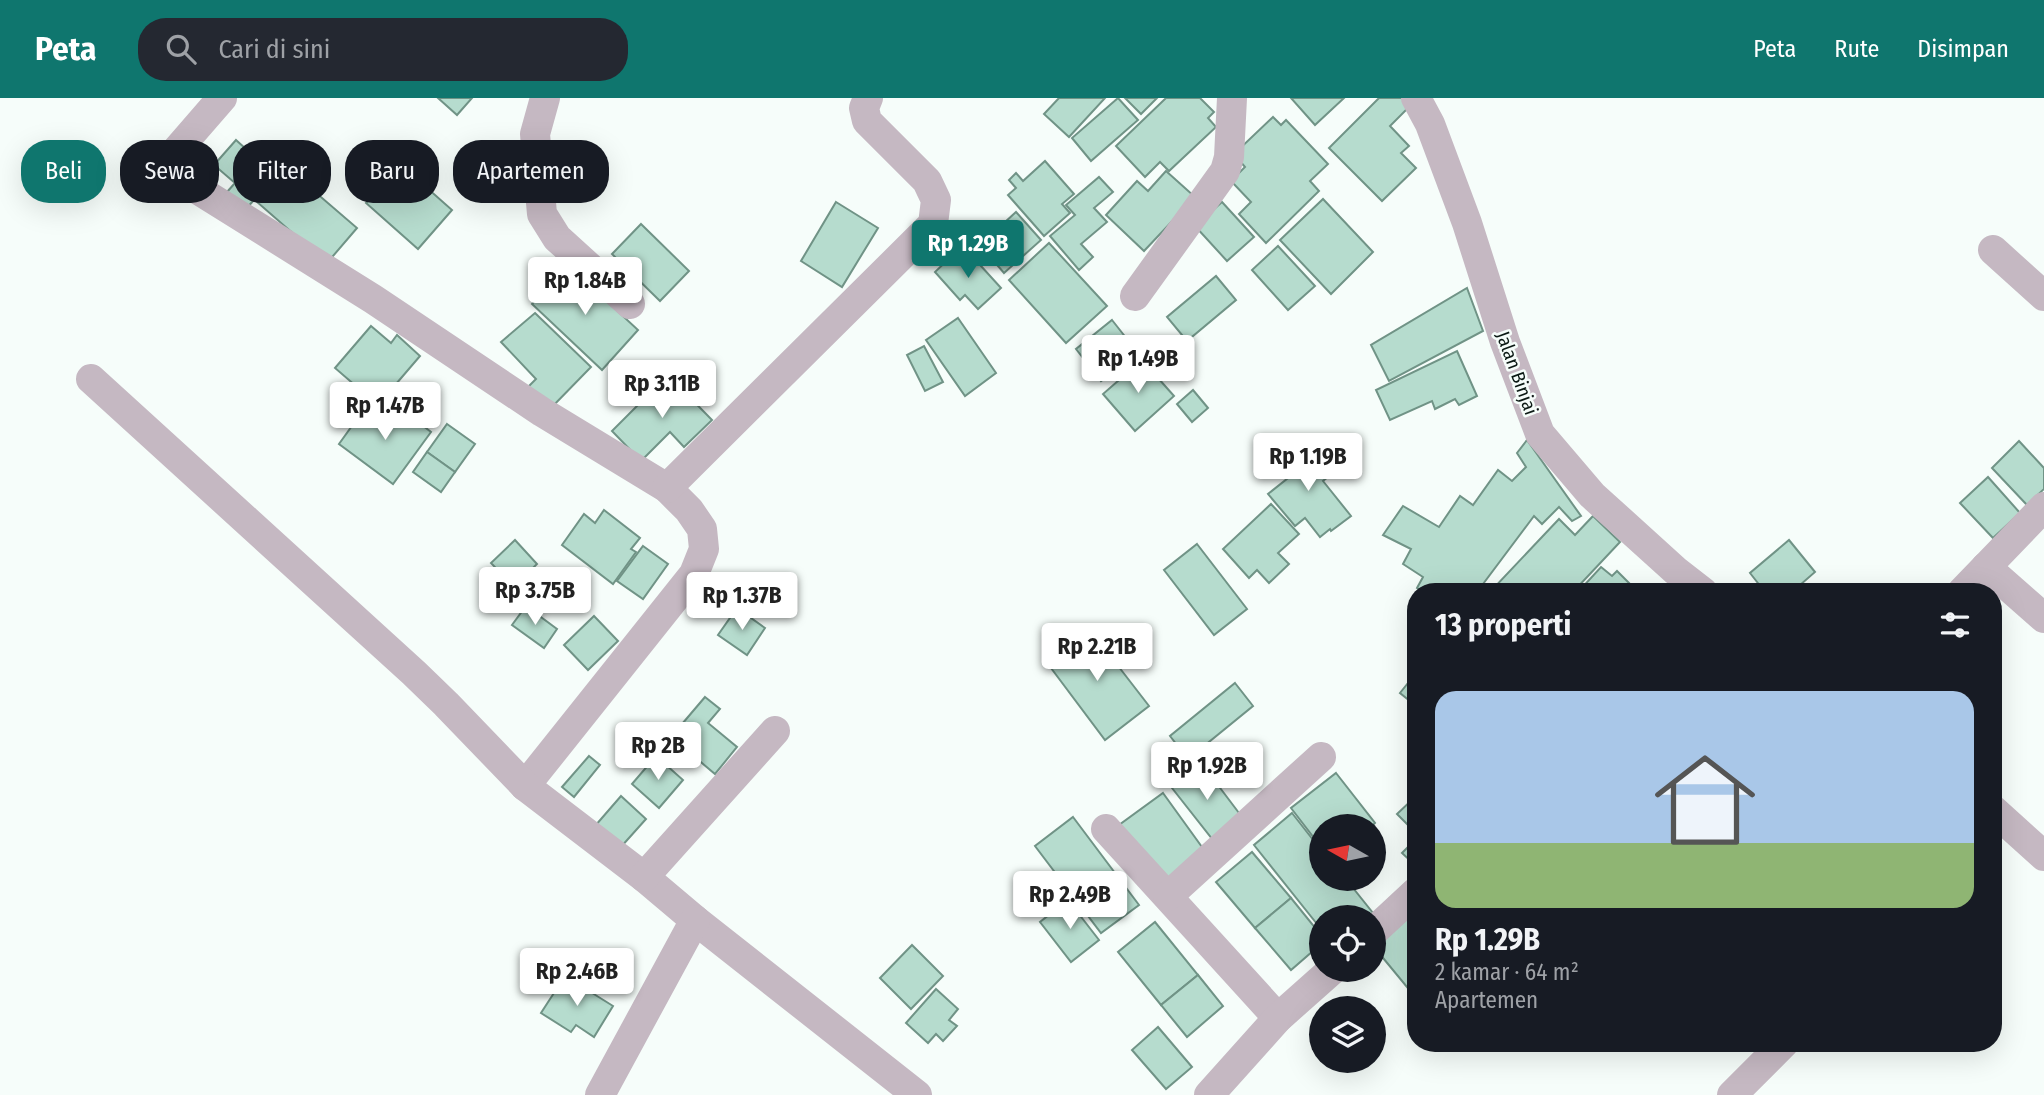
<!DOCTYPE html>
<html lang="id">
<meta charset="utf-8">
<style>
body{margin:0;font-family:"Fira Sans Condensed",sans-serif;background:#242831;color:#f1f3f6;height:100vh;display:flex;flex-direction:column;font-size:26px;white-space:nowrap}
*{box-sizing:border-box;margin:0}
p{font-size:23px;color:#9ea1a6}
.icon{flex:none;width:38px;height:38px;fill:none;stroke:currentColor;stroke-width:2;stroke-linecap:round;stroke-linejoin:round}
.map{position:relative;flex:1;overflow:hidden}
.side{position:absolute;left:1407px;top:485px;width:595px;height:469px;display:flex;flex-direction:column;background:#171b24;border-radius:28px;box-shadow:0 7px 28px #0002}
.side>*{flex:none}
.guide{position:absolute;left:21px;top:42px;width:665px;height:63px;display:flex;gap:14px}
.needle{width:46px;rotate:279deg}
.controls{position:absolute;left:1309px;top:716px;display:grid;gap:14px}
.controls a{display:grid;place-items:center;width:77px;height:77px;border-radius:50%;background:#171b24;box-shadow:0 7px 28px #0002;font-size:35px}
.price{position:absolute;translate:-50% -60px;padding:0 16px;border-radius:7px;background:#fff;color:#222;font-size:23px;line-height:46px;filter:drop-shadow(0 2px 4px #0008)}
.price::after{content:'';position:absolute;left:50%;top:42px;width:21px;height:16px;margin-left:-10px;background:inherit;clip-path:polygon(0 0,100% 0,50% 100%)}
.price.current{background:#0f766e;color:#fff}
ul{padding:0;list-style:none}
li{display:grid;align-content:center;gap:14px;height:371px;padding:0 28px}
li+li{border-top:2px solid #363941}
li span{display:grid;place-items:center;height:217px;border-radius:21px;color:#555}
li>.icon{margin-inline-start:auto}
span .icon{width:126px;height:126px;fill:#fffc;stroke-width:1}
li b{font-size:30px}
h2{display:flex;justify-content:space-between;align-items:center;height:84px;padding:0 28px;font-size:30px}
.tag{padding:0 24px;border-radius:28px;background:#171b24;box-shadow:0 7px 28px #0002;font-size:24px;line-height:63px}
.tag.current{background:#0f766e;color:#fff}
header{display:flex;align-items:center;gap:42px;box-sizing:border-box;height:98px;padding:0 35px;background:#0f766e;color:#fff}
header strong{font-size:33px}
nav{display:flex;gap:38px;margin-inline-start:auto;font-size:24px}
.search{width:490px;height:63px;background:#242831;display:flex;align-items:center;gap:18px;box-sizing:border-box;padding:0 24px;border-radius:28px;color:#9ea1a6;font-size:26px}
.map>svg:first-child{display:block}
.building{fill:#b6dcce;stroke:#709386;stroke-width:2}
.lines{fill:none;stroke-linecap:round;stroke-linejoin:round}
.street{stroke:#c5b8c2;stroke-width:30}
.labels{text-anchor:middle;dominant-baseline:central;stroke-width:5;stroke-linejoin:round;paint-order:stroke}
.street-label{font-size:19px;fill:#0b1914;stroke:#f6fdfa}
</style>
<header>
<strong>Peta</strong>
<div class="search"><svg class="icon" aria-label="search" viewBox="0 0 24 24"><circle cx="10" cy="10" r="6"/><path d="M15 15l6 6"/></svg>Cari di sini</div>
<nav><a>Peta</a><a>Rute</a><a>Disimpan</a></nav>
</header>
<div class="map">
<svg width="2044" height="997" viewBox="0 0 2044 997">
<rect width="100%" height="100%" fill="#f6fdfa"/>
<g class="building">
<polygon points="438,0 472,0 457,17"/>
<polygon points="1059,0 1105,0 1069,39 1044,16"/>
<polygon points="1118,0 1138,22 1091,63 1072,40"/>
<polygon points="1125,0 1157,0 1141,16"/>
<polygon points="1166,0 1200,0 1214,14 1208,20 1216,29 1169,73 1160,64 1145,79 1116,48"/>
<polygon points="1291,0 1344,0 1315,27"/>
<polygon points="1379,0 1402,0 1410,8 1390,28 1409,48 1401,55 1416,70 1382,103 1329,50"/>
<polygon points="1273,19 1281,27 1286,22 1328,66 1310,83 1319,93 1266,145 1239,116 1251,104 1231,83 1245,69 1234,56"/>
<polygon points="236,42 257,61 263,54 282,70 246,111 227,94 235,85 214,67"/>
<polygon points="1045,63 1074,96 1062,106 1070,115 1044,138 1008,97 1016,90 1009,82 1016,75 1023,83"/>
<polygon points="400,66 452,112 418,151 366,105"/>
<polygon points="286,69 357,130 327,165 257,104"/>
<polygon points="1166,73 1195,99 1144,153 1106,117 1137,83 1148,93"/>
<polygon points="1099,79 1113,94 1094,110 1107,124 1081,146 1093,159 1079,172 1050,138 1075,117 1066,107"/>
<polygon points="1323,101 1373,154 1331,196 1280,142"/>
<polygon points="836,104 878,130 842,189 801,163"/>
<polygon points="1222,104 1254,139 1227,163 1195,128"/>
<polygon points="1016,114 1041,142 1004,175 980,147"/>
<polygon points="641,126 689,173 660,203 612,156"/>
<polygon points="1049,145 1107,208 1066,245 1009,182"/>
<polygon points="1278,148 1315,188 1288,212 1252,172"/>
<polygon points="955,155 963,164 971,157 1001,190 978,211 965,197 960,202 935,174"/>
<polygon points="568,167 638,232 602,272 532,206"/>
<polygon points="1216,178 1236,202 1187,243 1167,219"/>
<polygon points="1467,190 1483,233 1389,283 1371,247"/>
<polygon points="535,215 591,269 548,313 526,291 536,281 501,244"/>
<polygon points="958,220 996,275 965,298 926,242"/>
<polygon points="1112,222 1138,255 1101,283 1076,251"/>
<polygon points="371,228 391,245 397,237 420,258 378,307 335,270"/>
<polygon points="924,248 943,284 925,293 907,257"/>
<polygon points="1457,253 1477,298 1459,307 1455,301 1435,311 1432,303 1390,322 1376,292"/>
<polygon points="1142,262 1174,298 1135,333 1103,296"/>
<polygon points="668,277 712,322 684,349 670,334 641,363 612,333"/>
<polygon points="1193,292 1208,310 1192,324 1177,306"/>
<polygon points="367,307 380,317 385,310 404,324 409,317 431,334 393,386 339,346"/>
<polygon points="447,326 475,346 455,374 427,354"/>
<polygon points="1527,342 1581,418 1572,423 1559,409 1542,426 1534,418 1477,494 1423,494 1417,490 1423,479 1403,466 1411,451 1383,437 1403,408 1439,429 1460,398 1473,407 1498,372 1512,383 1526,369 1517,355"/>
<polygon points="2019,343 2044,370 2044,391 2027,407 1992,370"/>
<polygon points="1296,348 1309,365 1320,356 1334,374 1323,383 1351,418 1331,433 1330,431 1320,439 1305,420 1295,428 1268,396 1288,380 1276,365"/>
<polygon points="427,354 455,374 441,394 413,374"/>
<polygon points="1988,379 2020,415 1993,440 1960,405"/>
<polygon points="1271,406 1299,436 1278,455 1289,466 1269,485 1257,472 1249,480 1223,451"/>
<polygon points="604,412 640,440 631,451 636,454 613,486 562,447 584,416 595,425"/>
<polygon points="1593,418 1620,444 1573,494 1490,494 1559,421 1575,437"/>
<polygon points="515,442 537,466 514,489 491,465"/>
<polygon points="1789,442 1815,474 1792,494 1765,494 1750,475"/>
<polygon points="1197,446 1247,511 1214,537 1164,472"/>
<polygon points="643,448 668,466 643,501 617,483"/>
<polygon points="1601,469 1612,478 1617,473 1638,494 1578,494"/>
<polygon points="526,508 557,531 544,550 512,527"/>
<polygon points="737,510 765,530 747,557 718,537"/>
<polygon points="594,518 618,543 588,572 564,547"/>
<polygon points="1088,529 1149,608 1105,642 1045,562"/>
<polygon points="1416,575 1416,608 1400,595"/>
<polygon points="1235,585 1253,608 1188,661 1170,638"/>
<polygon points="705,599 720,611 708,625 737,649 715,676 671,639"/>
<polygon points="589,658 600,667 574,699 562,689"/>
<polygon points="656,658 683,682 659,710 632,686"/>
<polygon points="1202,666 1242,719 1213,742 1172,690"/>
<polygon points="1336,675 1375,725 1372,728 1321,728 1321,749 1291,710"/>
<polygon points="1163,695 1207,756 1163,788 1119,727"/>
<polygon points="621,698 646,721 620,750 595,728"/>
<polygon points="1416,698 1416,735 1397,716"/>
<polygon points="1292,715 1321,752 1321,780 1345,780 1373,815 1368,819 1321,819 1321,831 1254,747"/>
<polygon points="1073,719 1139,807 1101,835 1035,748"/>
<polygon points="1416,741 1416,768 1402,755"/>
<polygon points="1252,754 1291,800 1255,830 1216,784"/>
<polygon points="1291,800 1321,837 1321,846 1291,872 1255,830"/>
<polygon points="1068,802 1099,842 1071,864 1040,824"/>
<polygon points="1416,813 1416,900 1374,849"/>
<polygon points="1155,824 1198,877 1161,907 1118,854"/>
<polygon points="912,847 943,878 911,911 880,880"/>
<polygon points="1198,877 1223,908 1187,939 1161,907"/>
<polygon points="565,878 613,908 594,939 576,927 571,934 541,915"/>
<polygon points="936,891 958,911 949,922 957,928 943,943 936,936 928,945 906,925"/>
<polygon points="1158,929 1192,969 1166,991 1132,952"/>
</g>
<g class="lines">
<g class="street">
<polyline points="222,0 176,53 175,68 181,81 373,201 542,314 667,390 689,412 702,431 704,451 694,476 525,688"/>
<polyline points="545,0 535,36 542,116 557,140 630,206"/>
<polyline points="1416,0 1430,26 1467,125 1505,244 1540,336 1592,397 1676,473 1703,494"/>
<polyline points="1993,152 2044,198"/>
<polyline points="1135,198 1225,73 1229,59 1232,0"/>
<polyline points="91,281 414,575 446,606 525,688 644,779 695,822 917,997"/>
<polyline points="667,390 933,126 936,102 927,83 867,23 864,10 868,0"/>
<polyline points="1986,469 2044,520"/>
<polyline points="1962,494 2044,409"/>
<polyline points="1993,712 2044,758"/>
<polyline points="1106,731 1278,920"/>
<polyline points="644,779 775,633"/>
<polyline points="1168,798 1321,659"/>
<polyline points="1374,833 1416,794"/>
<polyline points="600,997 695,822"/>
<polyline points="1209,997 1278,920 1332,872"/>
<polyline points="1732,997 1784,945"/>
</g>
</g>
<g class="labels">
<g class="street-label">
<text transform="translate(1517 275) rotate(70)">Jalan Binjai</text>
</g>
</g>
</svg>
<div class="controls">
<a><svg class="needle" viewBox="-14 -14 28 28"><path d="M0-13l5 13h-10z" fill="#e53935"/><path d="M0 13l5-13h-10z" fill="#9ea1a6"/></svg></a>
<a><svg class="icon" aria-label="locate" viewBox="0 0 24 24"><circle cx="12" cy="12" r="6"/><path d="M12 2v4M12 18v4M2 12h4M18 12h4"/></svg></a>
<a><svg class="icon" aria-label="layers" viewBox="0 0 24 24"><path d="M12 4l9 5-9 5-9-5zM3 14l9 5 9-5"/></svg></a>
</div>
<b class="price current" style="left:968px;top:182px">Rp 1.29B</b>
<b class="price" style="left:585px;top:219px">Rp 1.84B</b>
<b class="price" style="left:1138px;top:297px">Rp 1.49B</b>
<b class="price" style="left:662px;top:322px">Rp 3.11B</b>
<b class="price" style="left:385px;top:344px">Rp 1.47B</b>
<b class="price" style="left:1308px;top:395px">Rp 1.19B</b>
<b class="price" style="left:535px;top:529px">Rp 3.75B</b>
<b class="price" style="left:742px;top:534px">Rp 1.37B</b>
<b class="price" style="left:1097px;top:585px">Rp 2.21B</b>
<b class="price" style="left:658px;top:684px">Rp 2B</b>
<b class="price" style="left:1207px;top:704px">Rp 1.92B</b>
<b class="price" style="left:1070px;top:833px">Rp 2.49B</b>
<b class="price" style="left:577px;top:910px">Rp 2.46B</b>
<div class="guide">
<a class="tag current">Beli</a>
<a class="tag">Sewa</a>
<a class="tag">Filter</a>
<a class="tag">Baru</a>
<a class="tag">Apartemen</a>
</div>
<section class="side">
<h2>13 properti<svg class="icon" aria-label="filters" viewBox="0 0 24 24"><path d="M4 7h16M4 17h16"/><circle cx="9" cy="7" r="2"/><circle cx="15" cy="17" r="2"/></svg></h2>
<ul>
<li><span style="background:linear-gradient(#a9c7e8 70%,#8fb573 0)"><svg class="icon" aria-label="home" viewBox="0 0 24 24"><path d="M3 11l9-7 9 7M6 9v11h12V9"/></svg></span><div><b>Rp 1.29B</b><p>2 kamar · 64 m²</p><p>Apartemen</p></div></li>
</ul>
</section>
</div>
